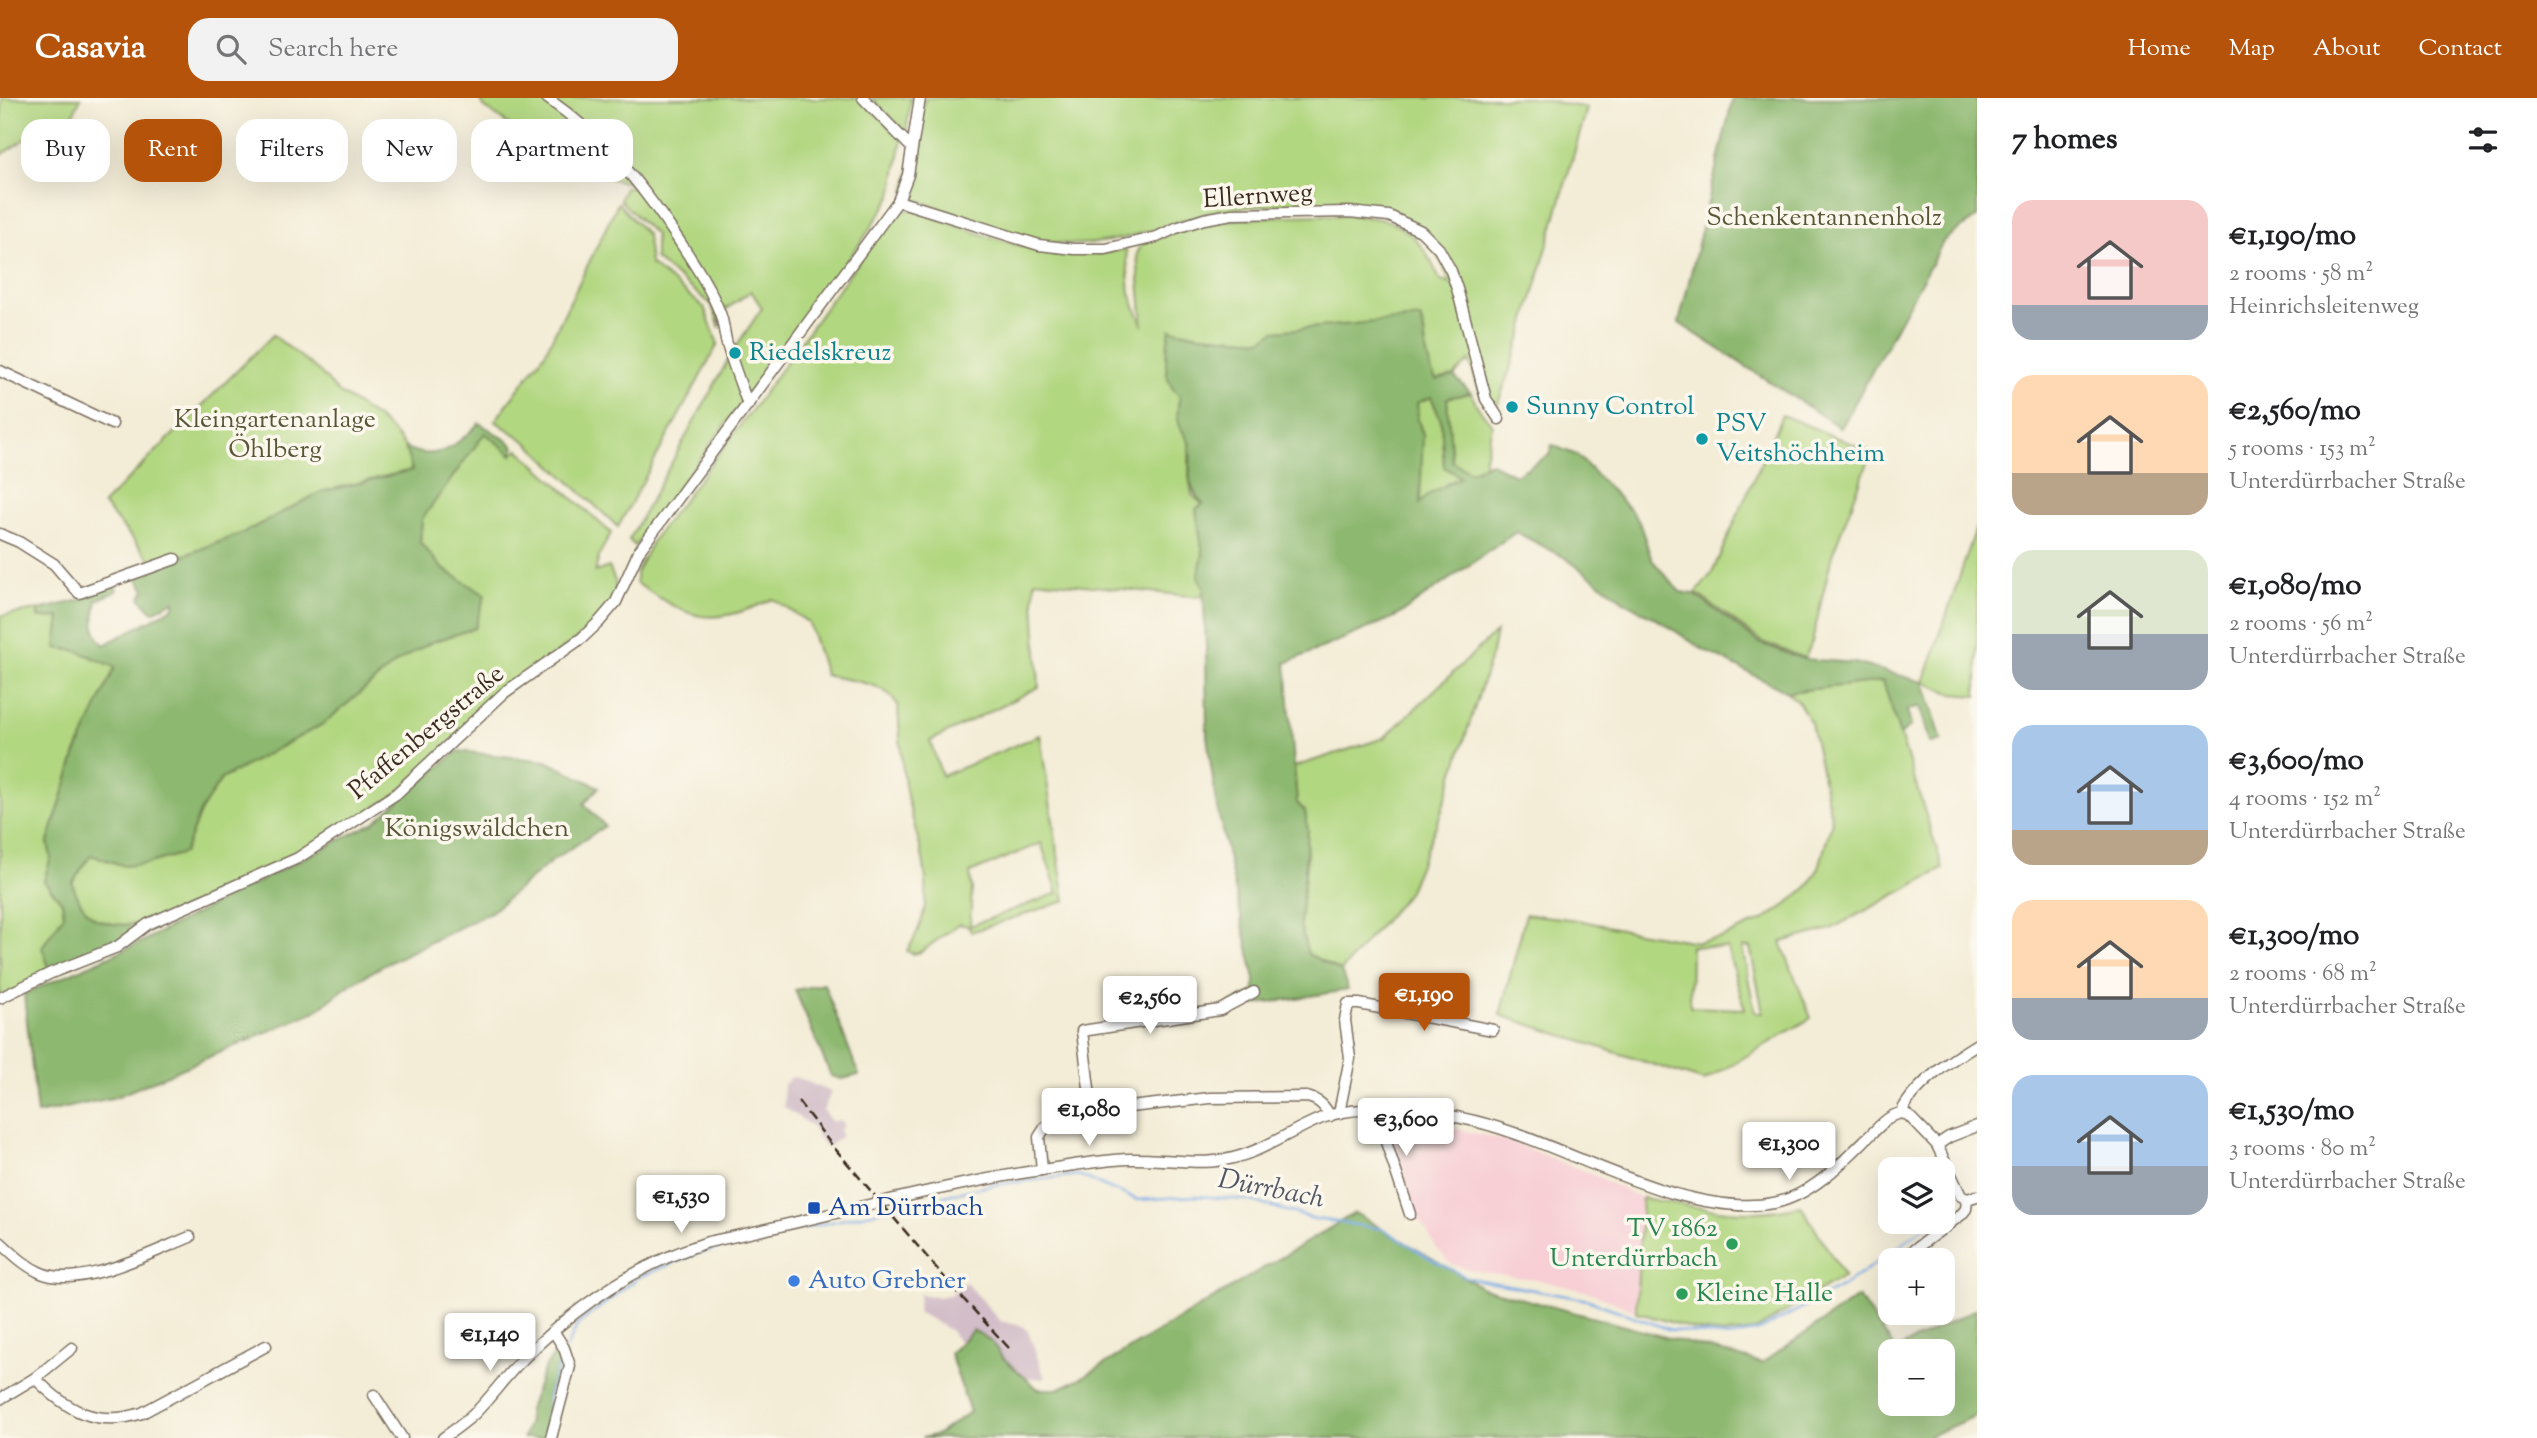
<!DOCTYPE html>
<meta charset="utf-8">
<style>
body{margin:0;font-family:"Sorts Mill Goudy",serif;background:#f2f2f2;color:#202124;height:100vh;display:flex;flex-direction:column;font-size:26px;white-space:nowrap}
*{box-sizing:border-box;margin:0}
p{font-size:23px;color:#757577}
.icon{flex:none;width:38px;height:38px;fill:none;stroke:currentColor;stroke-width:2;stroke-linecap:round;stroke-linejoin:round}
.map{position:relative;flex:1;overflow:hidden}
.panel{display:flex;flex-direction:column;background:#fff;width:560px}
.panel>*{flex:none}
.hud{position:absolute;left:21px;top:21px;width:665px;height:63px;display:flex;gap:14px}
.buttons{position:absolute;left:1878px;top:1059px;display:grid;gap:14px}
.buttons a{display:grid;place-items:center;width:77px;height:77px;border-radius:14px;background:#fff;box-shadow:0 7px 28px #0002;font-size:35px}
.price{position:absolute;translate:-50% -60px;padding:0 16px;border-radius:7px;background:#fff;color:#222;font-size:23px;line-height:46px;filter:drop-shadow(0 2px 4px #0008)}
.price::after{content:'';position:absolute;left:50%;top:42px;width:21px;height:16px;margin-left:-10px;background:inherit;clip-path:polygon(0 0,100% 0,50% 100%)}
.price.on{background:#b45309;color:#fff}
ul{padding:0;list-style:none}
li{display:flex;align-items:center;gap:21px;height:175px;padding:0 35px}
li span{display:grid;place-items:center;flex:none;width:196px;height:140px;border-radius:21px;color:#555}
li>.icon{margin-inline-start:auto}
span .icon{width:84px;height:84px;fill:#fffc;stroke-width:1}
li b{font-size:30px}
h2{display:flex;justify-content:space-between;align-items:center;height:84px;padding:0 35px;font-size:30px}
.chip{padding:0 24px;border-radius:21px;background:#fff;box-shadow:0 7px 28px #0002;font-size:24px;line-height:63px}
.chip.on{background:#b45309;color:#fff}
header{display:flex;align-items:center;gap:42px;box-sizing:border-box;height:98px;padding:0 35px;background:#b45309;color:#fff}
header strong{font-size:33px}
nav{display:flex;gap:38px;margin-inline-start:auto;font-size:24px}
.search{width:490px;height:63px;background:#f2f2f2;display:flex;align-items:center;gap:18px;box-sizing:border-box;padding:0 24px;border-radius:21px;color:#757577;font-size:26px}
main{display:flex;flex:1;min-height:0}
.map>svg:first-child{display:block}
.built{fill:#f7cfd5}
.industrial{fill:#d2bdc8}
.green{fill:#b2d781;stroke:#768050;stroke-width:2;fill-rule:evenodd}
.forest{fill:#8db86f;stroke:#647146;stroke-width:2;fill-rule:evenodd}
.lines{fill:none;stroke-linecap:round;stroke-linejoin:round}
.stream{stroke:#7aaae5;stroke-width:2.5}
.minor-casing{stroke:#7b6e5e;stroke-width:13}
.minor{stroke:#fff;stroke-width:10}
.rail{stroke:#3b2a1e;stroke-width:2.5;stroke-dasharray:10 5;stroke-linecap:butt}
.culture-dot{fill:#0f9aa8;stroke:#fbf7ec;stroke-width:2.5}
.transit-dot{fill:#1a4fb4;stroke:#fbf7ec;stroke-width:2.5}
.leisure-dot{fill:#2e9e5b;stroke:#fbf7ec;stroke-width:2.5}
.shop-dot{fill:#3f7fe0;stroke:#fbf7ec;stroke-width:2.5}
.labels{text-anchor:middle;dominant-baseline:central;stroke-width:7;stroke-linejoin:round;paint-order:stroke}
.street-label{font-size:26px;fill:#3b2a1e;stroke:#fbf7ec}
.park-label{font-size:26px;fill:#595537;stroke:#fbf7ec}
.culture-label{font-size:26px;fill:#0d838f;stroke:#fbf7ec;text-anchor:start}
.transit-label{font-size:26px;fill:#164399;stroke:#fbf7ec;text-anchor:start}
.leisure-label{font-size:26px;fill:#27864d;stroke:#fbf7ec;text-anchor:end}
.shop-label{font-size:26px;fill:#366cbe;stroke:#fbf7ec;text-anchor:start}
.water-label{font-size:28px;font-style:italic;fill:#515764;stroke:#fbf7ec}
</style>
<header>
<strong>Casavia</strong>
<div class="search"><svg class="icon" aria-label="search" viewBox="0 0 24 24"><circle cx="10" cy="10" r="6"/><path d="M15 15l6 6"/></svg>Search here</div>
<nav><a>Home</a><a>Map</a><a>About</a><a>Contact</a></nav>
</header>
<main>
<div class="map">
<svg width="1977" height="1340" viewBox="0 0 1977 1340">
<rect width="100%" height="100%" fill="#fbf7ec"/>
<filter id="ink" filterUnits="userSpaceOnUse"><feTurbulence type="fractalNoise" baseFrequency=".0143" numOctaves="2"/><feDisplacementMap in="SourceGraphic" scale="14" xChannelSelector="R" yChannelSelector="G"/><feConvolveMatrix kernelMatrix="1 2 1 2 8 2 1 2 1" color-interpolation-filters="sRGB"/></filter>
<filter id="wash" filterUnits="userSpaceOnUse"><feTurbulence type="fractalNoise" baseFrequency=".00686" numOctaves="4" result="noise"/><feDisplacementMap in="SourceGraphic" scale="28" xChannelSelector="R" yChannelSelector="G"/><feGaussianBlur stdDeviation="1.57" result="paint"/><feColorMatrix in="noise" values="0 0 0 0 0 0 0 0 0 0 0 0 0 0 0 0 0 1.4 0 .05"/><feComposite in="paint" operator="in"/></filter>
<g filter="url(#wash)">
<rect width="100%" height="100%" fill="#f3ecd6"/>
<polygon class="built" points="1382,1020 1432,1025 1508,1043 1587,1074 1642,1100 1636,1214 1589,1194 1539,1182 1482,1174 1452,1167 1437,1151 1427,1133 1411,1112"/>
<g class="industrial">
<polygon points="795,979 831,994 823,1013 832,1024 839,1022 844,1027 839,1033 842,1038 826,1050 811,1028 784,1009 783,988 790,980"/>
<polygon points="966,1184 1000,1223 1022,1228 1028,1233 1045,1281 984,1275 951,1233 918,1214 919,1196 937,1199 950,1197"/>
</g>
<g class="green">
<path d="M2,0H81C71,16 71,29 74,48H55L45,32L29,38L0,58Z"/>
<path d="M482,0H859L902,41L892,97L864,140L635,448L629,442L733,253L762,210L751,193L720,216V230L711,206L655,161V137L620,102L625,89H634L638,86C580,81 530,41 484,9L480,2Z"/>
<polygon points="872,0 911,0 906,35"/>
<path d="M925,0H1531L1587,10L1522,236L1494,317L1483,303L1469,263L1454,278L1436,283C1423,260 1428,242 1421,220L1276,233L1261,242L1200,237L1170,232L1180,297L1179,327L1189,344V379L1192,397L1203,407L1196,411L1203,456L1198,479L1203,488V495L1199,499L1035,482L1034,502L1039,589L930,643L942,678L1040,637L1065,803L971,834L969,828L959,826L921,854L913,856L907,853C943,797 920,756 907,698C901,669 900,637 898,608C887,583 848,583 825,577L809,525L773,501C708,530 694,523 636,485V475L653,442L754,309L893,115L902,112H913C971,132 1031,159 1093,156C1104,156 1115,153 1126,151L1130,195L1143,229L1137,156L1142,144C1164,140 1183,130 1205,126C1242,119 1360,111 1393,125C1418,136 1430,160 1440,182L1450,186C1438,147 1415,121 1374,110C1323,108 1260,103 1210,115C1164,126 1123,146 1075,146C1019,146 964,119 912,100L905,94ZM1041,745L1058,795L970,828L972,791L970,775Z"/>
<polygon points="618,105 647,137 650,166 704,209 718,246 618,429 527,344 495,323 545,255"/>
<polygon points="273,237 320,274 337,293 377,320 393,334 405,349 412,372 321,394 243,435 156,468 103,406"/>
<polygon points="1471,295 1477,308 1492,327 1483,369 1470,374 1451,363 1447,300"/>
<polygon points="1431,299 1441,322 1444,369 1461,379 1448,385 1419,405 1423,337 1418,322 1417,304"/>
<polygon points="1782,317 1872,354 1832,457 1812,544 1805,560 1763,544 1696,495 1712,475"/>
<polygon points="485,334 512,356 519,352 611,435 600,455 595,474 609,469 615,483 616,504 599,524 504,595 396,696 298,760 148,826 119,827 93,821 80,806 72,785 91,757 125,768 183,755 200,714 221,681 323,626 398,563 432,544 475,530 484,497 442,470 420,445 422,421"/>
<polygon points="1977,427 1977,598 1953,596 1924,584"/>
<polygon points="38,512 38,520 60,519 56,550 78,553 116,569 76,655 48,744 51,759 44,783 62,804 64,817 42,849 51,875 0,900 0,518"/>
<polygon points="1496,534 1492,555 1440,718 1408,795 1341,873 1308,856 1300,826 1307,758 1305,713 1297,705 1294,669 1384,640"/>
<path d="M1883,583L1943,771L1831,831L1781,844L1811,920L1704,983L1500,917L1526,816L1578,822L1625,832L1697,844L1721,840L1767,820L1789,805L1808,788L1819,770L1832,723L1811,625L1799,605L1787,594ZM1691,848L1727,850L1745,911L1690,909ZM1742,849H1750L1763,914L1755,915Z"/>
<path d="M1642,1100C1693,1108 1750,1123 1801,1107L1844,1178L1754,1233L1725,1236L1700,1233L1636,1214Z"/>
</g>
<g class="forest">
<polygon points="1733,0 1977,0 1977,119 1944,142 1841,330 1679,225"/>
<path d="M1421,220C1427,242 1423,260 1436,282L1454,278L1471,295L1447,300L1452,363L1470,374L1490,364L1515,377L1549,357L1552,347L1577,357L1631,413L1639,424L1652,462L1680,494L1694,496L1760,545L1803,561L1855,565L1924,584L1942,643L1930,645L1920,608L1907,612L1911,628L1900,637L1883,583L1787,594L1702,551L1662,524L1628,506L1564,459L1516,434L1397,518L1286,565L1297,705L1305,713L1308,732L1300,826L1308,856L1341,873L1348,892L1220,912L1254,894L1255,882L1216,704L1207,638L1206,548L1203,488L1198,479L1203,456L1196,411L1203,406C1180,382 1195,371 1189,345C1187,339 1183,335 1181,330C1176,320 1177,308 1180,298C1160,283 1166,253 1170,231L1200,237L1261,242L1275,233ZM1431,299L1441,322L1444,369L1460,379L1428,397L1420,405L1423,337L1418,322L1417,305Z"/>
<path d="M479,325L508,343L514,349L512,357L485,335L422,421L420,445L442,470L485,497L475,530L432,544L398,563L323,626L221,681L200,714L184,755L150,765L125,768L91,757L72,785C88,829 105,828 148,826L117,849L51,875L42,849L64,817L62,804L44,783L51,759L48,744L76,655L115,569L78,553L56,550L60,519L38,520V512L81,502L114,484L117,493L97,502C94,518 91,535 104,547L170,512L175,507L173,503L153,514L140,500L145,492L135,476L243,435L321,394L412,372L405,349C435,366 458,347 479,325Z"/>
<polygon points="458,653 546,663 599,689 584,706 605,728 553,762 491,814 384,867 348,888 316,913 116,999 37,1016 24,896 137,846 373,725"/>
<polygon points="824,886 859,977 842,981 831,978 795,892"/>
<path d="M1355,1115L1483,1190L1762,1265L1858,1199L1896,1252L1976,1211L1977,1317L1925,1340H922L938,1336L970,1314L950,1255L973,1232L991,1243L1002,1259L1038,1291H1058L1081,1280ZM1890,1253H1942V1306H1890Z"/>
<polygon points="556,1254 563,1257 548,1298 548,1328 545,1340 523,1340 529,1323 528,1314 544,1271"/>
</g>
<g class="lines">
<g class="stream">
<polyline points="1942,1113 1943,1113"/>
<polyline points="566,1250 578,1226 639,1179 698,1155 992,1087 1078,1077 1138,1102 1196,1098 1247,1102 1315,1121 1383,1131 1431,1161 1468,1180 1588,1202 1671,1232 1729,1239 1758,1233 1843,1188 1903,1146 1930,1124"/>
<polyline points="545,1340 548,1328 548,1298 563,1256"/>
</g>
</g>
</g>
<g filter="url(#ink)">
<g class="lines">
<g class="minor-casing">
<g id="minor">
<path d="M547,0C604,40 639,83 678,141C693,164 710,189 720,215C724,225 724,236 727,246C733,267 741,287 748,307"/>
<polyline points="863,0 912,50"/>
<polyline points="898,103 1039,147 1074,151 1106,151 1157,139 1176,130 1204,121 1232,116 1349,114 1389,118 1421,133 1439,151 1451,173 1458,194 1486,301 1499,321"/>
<polyline points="0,273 112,326"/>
<polyline points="0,436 19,444 54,466 79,495 175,461"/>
<polyline points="0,900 51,875 117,849 148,826 298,760 396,696 504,595 582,540 599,524 616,504 639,453 898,103 908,77 920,0"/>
<polyline points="1375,1011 1410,1116"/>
<polyline points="1092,1015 1082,933 1220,912 1254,894"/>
<polyline points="1339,1015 1350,960 1345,922 1348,906 1359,906 1493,932"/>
<polyline points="1901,1015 1908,1017 1937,1047 1961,1098 1967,1101 1977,1098"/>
<polyline points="1937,1047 1949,1039 1977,1028"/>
<path d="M1042,1072L1039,1039L1046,1028L1121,1010L1210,1000L1307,999C1319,1002 1324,1007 1330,1018"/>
<path d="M0,1144C12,1155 24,1167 39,1174C78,1193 152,1154 190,1139"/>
<polyline points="1900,1162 1961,1117 1966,1111 1967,1101"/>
<polyline points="1889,1171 1890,1170"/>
<path d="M35,1280C66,1312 96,1330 142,1315L266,1248"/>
<polyline points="374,1297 402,1340"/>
<polyline points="0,1301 35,1280 72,1250"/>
<path d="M443,1340C453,1333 464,1325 473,1317C491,1300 505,1278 523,1261C575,1209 638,1166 708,1144C820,1121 928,1089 1041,1072C1070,1068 1100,1062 1129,1061C1160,1060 1193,1067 1224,1062C1260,1056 1289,1033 1322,1020C1350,1009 1381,1011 1410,1013C1446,1015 1480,1023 1514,1035C1588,1061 1695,1120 1774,1105C1810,1098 1841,1066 1866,1041C1877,1032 1886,1018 1901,1015C1913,988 1952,961 1977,946"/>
<polyline points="551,1340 570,1268 564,1250 554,1234"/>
</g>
</g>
<use href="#minor" class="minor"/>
<polyline class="rail" points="798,1003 831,1046 956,1193 1009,1250"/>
</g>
</g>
<g class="culture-dot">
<circle cx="735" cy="255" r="7"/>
<circle cx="1512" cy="309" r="7"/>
<circle cx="1702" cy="341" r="7"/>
</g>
<rect class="transit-dot" x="807" y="1103" width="14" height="14" rx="3.5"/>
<g class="leisure-dot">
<circle cx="1732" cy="1146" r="7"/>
<circle cx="1682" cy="1196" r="7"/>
</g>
<circle class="shop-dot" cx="794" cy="1183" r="7"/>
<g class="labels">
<g class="street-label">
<text transform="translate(1258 99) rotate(-4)">Ellernweg</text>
<text transform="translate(427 635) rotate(-40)">Pfaffenbergstraße</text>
</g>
<g class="park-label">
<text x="1824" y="120">Schenkentannenholz</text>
<text x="275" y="322">Kleingartenanlage<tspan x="275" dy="30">Öhlberg</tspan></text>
<text x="477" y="731">Königswäldchen</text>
</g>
<g class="culture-label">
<text x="749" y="255">Riedelskreuz</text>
<text x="1526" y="309">Sunny Control</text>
<text x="1716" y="326">PSV<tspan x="1716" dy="30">Veitshöchheim</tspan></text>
</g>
<g class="transit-label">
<text x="828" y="1110">Am Dürrbach</text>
</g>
<g class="leisure-label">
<text x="1718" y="1131">TV 1862<tspan x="1718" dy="30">Unterdürrbach</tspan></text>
<text x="1696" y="1196" text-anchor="start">Kleine Halle</text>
</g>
<g class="shop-label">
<text x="808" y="1183">Auto Grebner</text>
</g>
<g class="water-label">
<text transform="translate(1271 1092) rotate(11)">Dürrbach</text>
</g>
</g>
</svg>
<div class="buttons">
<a><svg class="icon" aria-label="layers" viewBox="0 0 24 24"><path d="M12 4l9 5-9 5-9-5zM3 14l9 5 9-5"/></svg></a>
<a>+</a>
<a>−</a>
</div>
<b class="price on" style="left:1424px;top:935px">€1,190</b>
<b class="price" style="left:1150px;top:938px">€2,560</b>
<b class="price" style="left:1089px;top:1050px">€1,080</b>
<b class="price" style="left:1406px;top:1060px">€3,600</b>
<b class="price" style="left:1789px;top:1084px">€1,300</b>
<b class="price" style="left:681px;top:1137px">€1,530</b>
<b class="price" style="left:490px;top:1275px">€1,140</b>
<div class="hud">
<a class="chip">Buy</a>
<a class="chip on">Rent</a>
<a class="chip">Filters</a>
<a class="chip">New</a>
<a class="chip">Apartment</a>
</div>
</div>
<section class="panel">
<h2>7 homes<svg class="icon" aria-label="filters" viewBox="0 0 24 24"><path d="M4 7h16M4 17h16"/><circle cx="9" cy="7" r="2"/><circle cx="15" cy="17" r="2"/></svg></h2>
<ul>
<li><span style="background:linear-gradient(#f6c9c9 75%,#9aa5b1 0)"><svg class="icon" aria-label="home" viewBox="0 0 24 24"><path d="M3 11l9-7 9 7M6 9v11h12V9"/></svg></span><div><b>€1,190/mo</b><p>2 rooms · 58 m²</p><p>Heinrichsleitenweg</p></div></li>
<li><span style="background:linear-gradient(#ffd9b3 70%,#b9a48a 0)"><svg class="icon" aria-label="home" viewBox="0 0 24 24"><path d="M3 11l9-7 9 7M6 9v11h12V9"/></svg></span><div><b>€2,560/mo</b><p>5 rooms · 153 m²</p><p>Unterdürrbacher Straße</p></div></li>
<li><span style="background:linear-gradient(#dfe7d0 60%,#9aa5b1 0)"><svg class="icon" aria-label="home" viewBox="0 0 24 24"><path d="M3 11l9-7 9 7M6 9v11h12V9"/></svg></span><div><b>€1,080/mo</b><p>2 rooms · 56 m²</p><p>Unterdürrbacher Straße</p></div></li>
<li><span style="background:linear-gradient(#a9c7e8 75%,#b9a48a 0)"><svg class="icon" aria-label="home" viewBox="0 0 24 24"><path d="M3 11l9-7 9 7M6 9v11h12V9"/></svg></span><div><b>€3,600/mo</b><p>4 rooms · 152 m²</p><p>Unterdürrbacher Straße</p></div></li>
<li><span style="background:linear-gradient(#ffd9b3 70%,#9aa5b1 0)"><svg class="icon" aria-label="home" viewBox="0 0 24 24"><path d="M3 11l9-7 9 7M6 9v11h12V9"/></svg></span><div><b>€1,300/mo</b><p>2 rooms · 68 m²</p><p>Unterdürrbacher Straße</p></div></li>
<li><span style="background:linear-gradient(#a9c7e8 65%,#9aa5b1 0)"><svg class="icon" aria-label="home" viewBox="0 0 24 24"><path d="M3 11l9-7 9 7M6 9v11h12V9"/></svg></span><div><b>€1,530/mo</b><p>3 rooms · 80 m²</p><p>Unterdürrbacher Straße</p></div></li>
</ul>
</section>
</main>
